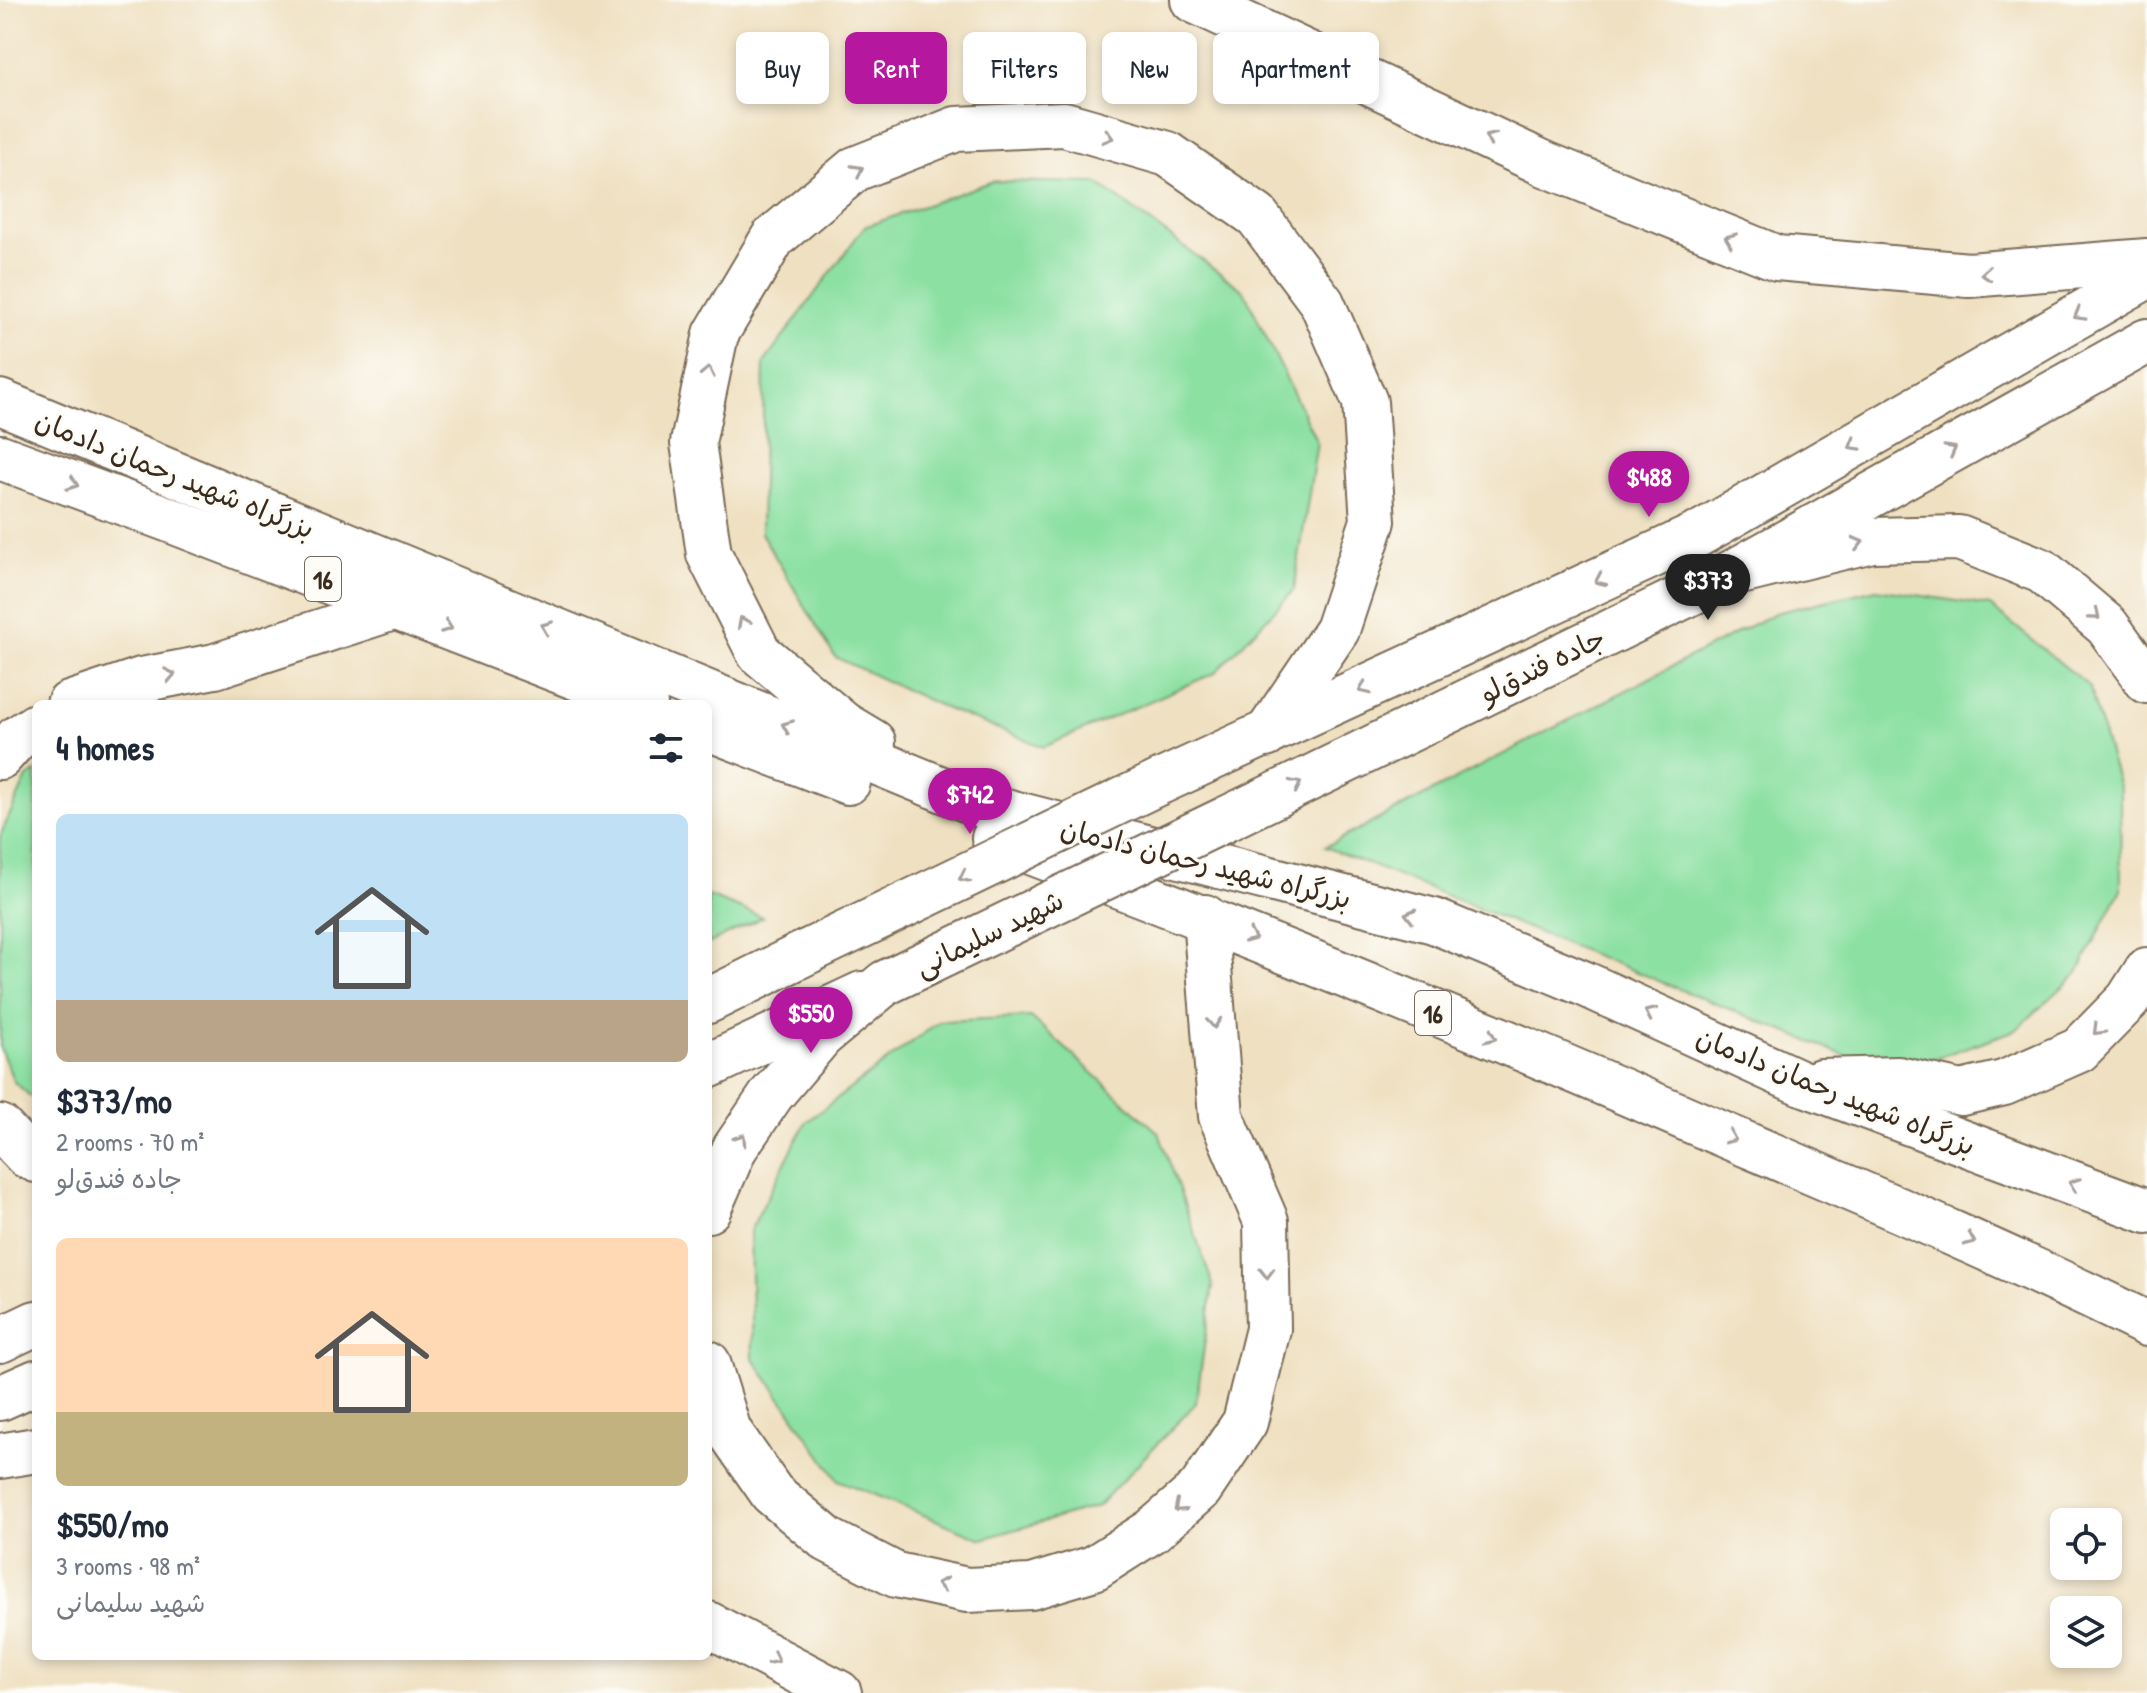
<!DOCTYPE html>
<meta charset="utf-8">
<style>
body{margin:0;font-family:"Patrick Hand","Playpen Sans Arabic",sans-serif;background:#f6f6f7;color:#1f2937;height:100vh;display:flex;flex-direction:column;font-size:30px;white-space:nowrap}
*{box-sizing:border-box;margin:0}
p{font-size:26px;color:#747a83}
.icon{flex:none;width:44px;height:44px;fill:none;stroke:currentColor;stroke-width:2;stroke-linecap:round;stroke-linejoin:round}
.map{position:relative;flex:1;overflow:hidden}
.drawer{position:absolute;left:32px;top:700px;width:680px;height:960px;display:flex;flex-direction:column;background:#fff;border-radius:12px;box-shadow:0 4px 12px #0003}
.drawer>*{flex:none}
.guide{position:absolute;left:736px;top:32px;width:760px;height:72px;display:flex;gap:16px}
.controls{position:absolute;left:2050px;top:1508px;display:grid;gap:16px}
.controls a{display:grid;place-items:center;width:72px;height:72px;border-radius:12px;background:#fff;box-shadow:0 4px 12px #0003;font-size:40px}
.price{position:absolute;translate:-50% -68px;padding:0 18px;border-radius:28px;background:#b5179e;color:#fff;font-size:26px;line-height:52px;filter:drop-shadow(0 2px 4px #0008)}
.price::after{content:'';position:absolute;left:50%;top:48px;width:24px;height:18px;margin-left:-12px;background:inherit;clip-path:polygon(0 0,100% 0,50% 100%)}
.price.selected{background:#222;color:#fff}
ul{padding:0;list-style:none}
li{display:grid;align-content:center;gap:16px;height:424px;padding:0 24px}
li span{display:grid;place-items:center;height:248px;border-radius:12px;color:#555}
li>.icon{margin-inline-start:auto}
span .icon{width:144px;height:144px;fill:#fffc;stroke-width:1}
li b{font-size:34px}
h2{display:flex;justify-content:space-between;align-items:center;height:96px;padding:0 24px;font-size:34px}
.pill{padding:0 28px;border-radius:12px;background:#fff;box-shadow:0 4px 12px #0003;font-size:28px;line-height:72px}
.pill.selected{background:#b5179e;color:#fff}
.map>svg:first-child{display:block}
.grass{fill:#8be0a2;stroke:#638560;stroke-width:2}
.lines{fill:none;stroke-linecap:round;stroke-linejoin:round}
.secondary-casing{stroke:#7a6a57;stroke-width:48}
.highway-casing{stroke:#7a6a57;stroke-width:48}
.secondary{stroke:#fff;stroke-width:44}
.highway{stroke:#fff;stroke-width:44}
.secondary-bridge-casing{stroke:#7a6a57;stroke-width:48;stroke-linecap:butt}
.secondary-bridge{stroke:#fff;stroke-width:44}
.oneway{stroke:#a79f9a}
.labels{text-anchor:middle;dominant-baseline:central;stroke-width:6;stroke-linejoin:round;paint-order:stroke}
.shield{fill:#fdfcf7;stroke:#75695f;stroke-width:2}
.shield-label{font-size:26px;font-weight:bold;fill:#3b2a1e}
.street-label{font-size:28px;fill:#3b2a1e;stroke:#fdfcf7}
</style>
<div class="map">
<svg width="2147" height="1693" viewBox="0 0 2147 1693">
<rect width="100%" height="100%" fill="#fdfcf7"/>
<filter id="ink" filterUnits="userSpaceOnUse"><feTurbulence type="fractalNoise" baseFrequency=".0125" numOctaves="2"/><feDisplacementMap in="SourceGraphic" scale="16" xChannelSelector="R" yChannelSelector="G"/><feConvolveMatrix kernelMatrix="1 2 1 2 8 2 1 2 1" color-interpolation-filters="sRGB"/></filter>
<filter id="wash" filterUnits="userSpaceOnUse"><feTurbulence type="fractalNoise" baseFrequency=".006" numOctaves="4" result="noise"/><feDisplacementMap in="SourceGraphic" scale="32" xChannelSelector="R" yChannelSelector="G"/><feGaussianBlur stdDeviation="1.8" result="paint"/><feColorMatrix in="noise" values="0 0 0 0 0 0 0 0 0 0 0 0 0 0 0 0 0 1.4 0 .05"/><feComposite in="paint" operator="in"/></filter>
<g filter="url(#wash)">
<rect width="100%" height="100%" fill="#efe0c1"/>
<g class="grass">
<polygon points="993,181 1097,183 1244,291 1317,442 1294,590 1215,673 1044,747 949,710 835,657 761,533 764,363 864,227"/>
<polygon points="1876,589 1990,606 2089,686 2120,790 2121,889 2078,973 2016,1030 1927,1061 1856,1060 1325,847 1775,613"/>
<polygon points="36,772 36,1101 14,1082 0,1048 0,836 27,777"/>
<polygon points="708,896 763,917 708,944"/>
<polygon points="1031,1017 1159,1133 1213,1285 1196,1403 1098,1506 982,1539 838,1480 753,1358 750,1231 806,1122 940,1021"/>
</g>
</g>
<g filter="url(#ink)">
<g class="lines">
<g class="secondary-casing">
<g id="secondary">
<polyline points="1160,782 1699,534 2147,276"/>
<polyline points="1226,819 1728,575 2147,341"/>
<polyline points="708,1001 809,951"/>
<polyline points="708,1066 862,994"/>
<polyline points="0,1340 36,1323"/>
<polyline points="0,1398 36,1382"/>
</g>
</g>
<g class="highway-casing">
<g id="highway">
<polyline points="1193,0 1545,164 1777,258 1969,275 2147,261"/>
<polyline points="0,402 978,804 1434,921 1585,984 1797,1081 2147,1211"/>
<polyline points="0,457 170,520 645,704"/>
<polyline points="1728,575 1872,540 1959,538 2042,571 2107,626 2147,681"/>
<polyline points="69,704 141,680 215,666 396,607"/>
<polyline points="708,728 848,782"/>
<polyline points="873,742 843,724 759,653 709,554 693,443 716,334 773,238 855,169 956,129 1064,124 1168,154 1257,216 1322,303 1365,402 1373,521 1337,630 1266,735"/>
<polyline points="0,757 16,739 36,726"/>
<path d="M994,838C1239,930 1482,1030 1722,1134C1865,1195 2008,1255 2147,1324"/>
<polyline points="1821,1081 1898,1079 1961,1093 2004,1083 2079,1050 2128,1000 2147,970"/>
<polyline points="0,1127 26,1155 36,1160"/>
<polyline points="708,1210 735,1148 772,1094 821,1036 885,983"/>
<polyline points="708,1363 729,1431 772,1493 828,1540 896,1575 967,1590 1031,1587 1094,1568 1152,1531 1200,1489 1245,1422 1268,1329 1266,1221 1221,1116 1205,917"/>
<polyline points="0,1456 36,1450"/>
<polyline points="708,1624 839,1693"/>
</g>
</g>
<use href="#secondary" class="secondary"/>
<use href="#highway" class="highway"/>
<g class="secondary-bridge-casing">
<g id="secondary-bridge">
<polyline points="809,951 1160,782"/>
<polyline points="885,983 1226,819"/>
</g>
</g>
<use href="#secondary-bridge" class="secondary-bridge"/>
</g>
<defs><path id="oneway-chevron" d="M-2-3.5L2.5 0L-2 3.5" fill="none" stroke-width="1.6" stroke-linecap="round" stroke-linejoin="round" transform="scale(2)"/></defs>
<g class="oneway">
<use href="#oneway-chevron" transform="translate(1108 137) rotate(16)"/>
<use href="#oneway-chevron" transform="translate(1490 138) rotate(-155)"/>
<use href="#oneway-chevron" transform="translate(858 170) rotate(-29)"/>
<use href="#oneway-chevron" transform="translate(1730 239) rotate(-158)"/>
<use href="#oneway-chevron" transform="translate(1986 274) rotate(175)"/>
<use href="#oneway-chevron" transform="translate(2079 315) rotate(150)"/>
<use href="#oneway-chevron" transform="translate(708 372) rotate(-78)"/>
<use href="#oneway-chevron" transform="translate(1854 445) rotate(150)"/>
<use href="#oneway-chevron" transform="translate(1951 450) rotate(-29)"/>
<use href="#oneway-chevron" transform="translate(73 484) rotate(20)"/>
<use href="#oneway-chevron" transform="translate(1858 543) rotate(-14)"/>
<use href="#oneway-chevron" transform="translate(1600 580) rotate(155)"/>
<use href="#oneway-chevron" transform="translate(2095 615) rotate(40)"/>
<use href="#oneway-chevron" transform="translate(743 622) rotate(-117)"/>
<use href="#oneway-chevron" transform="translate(447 627) rotate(21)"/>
<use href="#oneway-chevron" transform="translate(546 627) rotate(-158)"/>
<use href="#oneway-chevron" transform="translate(170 675) rotate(-11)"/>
<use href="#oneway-chevron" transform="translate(1364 689) rotate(155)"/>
<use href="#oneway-chevron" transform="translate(787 726) rotate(-158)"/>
<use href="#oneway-chevron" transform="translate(1296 785) rotate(-26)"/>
<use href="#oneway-chevron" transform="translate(964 877) rotate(154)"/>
<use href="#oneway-chevron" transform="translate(1410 915) rotate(-166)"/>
<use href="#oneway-chevron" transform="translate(1251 937) rotate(23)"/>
<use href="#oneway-chevron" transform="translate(1650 1013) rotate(-155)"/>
<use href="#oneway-chevron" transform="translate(1214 1023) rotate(85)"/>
<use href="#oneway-chevron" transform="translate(2098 1030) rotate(135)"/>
<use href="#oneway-chevron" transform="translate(1491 1037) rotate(23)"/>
<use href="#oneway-chevron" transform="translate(1731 1138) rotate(23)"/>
<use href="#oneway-chevron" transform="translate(741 1139) rotate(-57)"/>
<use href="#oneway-chevron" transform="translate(2074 1184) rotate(-160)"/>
<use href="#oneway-chevron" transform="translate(1970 1240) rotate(23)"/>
<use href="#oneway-chevron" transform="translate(1267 1273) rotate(89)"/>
<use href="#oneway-chevron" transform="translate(1179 1507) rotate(139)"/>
<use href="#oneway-chevron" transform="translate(942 1584) rotate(-168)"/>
<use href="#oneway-chevron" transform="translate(774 1659) rotate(28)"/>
</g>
</g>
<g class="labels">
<g class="shield">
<rect x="305" y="557" width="36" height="44" rx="6"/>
<rect x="1415" y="991" width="36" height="44" rx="6"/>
</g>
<g class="shield-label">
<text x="323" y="579">16</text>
<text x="1433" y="1013">16</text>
</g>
<g class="street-label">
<text transform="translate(175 474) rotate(22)">بزرگراه شهید رحمان دادمان</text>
<text transform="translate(1542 665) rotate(-26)">جاده فندق‌لو</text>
<text transform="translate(1206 863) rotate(14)">بزرگراه شهید رحمان دادمان</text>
<text transform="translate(989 933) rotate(-26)">شهید سلیمانی</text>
<text transform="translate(1836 1091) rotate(22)">بزرگراه شهید رحمان دادمان</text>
</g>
</g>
</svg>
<div class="controls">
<a><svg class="icon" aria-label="locate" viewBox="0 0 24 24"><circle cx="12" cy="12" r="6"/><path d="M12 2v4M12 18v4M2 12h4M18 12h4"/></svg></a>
<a><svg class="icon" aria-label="layers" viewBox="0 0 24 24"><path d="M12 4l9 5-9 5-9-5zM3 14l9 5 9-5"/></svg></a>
</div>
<b class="price" style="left:1649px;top:519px">$488</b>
<b class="price selected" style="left:1708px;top:622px">$373</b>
<b class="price" style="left:970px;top:836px">$742</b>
<b class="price" style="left:811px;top:1055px">$550</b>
<div class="guide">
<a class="pill">Buy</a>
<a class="pill selected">Rent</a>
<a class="pill">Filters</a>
<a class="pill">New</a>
<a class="pill">Apartment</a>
</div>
<section class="drawer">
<h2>4 homes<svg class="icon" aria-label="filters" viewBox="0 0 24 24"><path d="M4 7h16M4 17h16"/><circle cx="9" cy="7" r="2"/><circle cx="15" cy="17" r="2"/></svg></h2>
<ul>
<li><span style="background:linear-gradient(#bfe0f5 75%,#b9a48a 0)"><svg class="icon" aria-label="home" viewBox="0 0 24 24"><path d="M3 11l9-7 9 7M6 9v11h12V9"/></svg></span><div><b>$373/mo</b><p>2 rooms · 70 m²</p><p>جاده فندق‌لو</p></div></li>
<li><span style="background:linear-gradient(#ffd9b3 70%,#c2b280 0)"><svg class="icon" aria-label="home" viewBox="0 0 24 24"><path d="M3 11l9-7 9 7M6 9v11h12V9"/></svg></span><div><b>$550/mo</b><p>3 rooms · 98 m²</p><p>شهید سلیمانی</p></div></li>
</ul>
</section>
</div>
